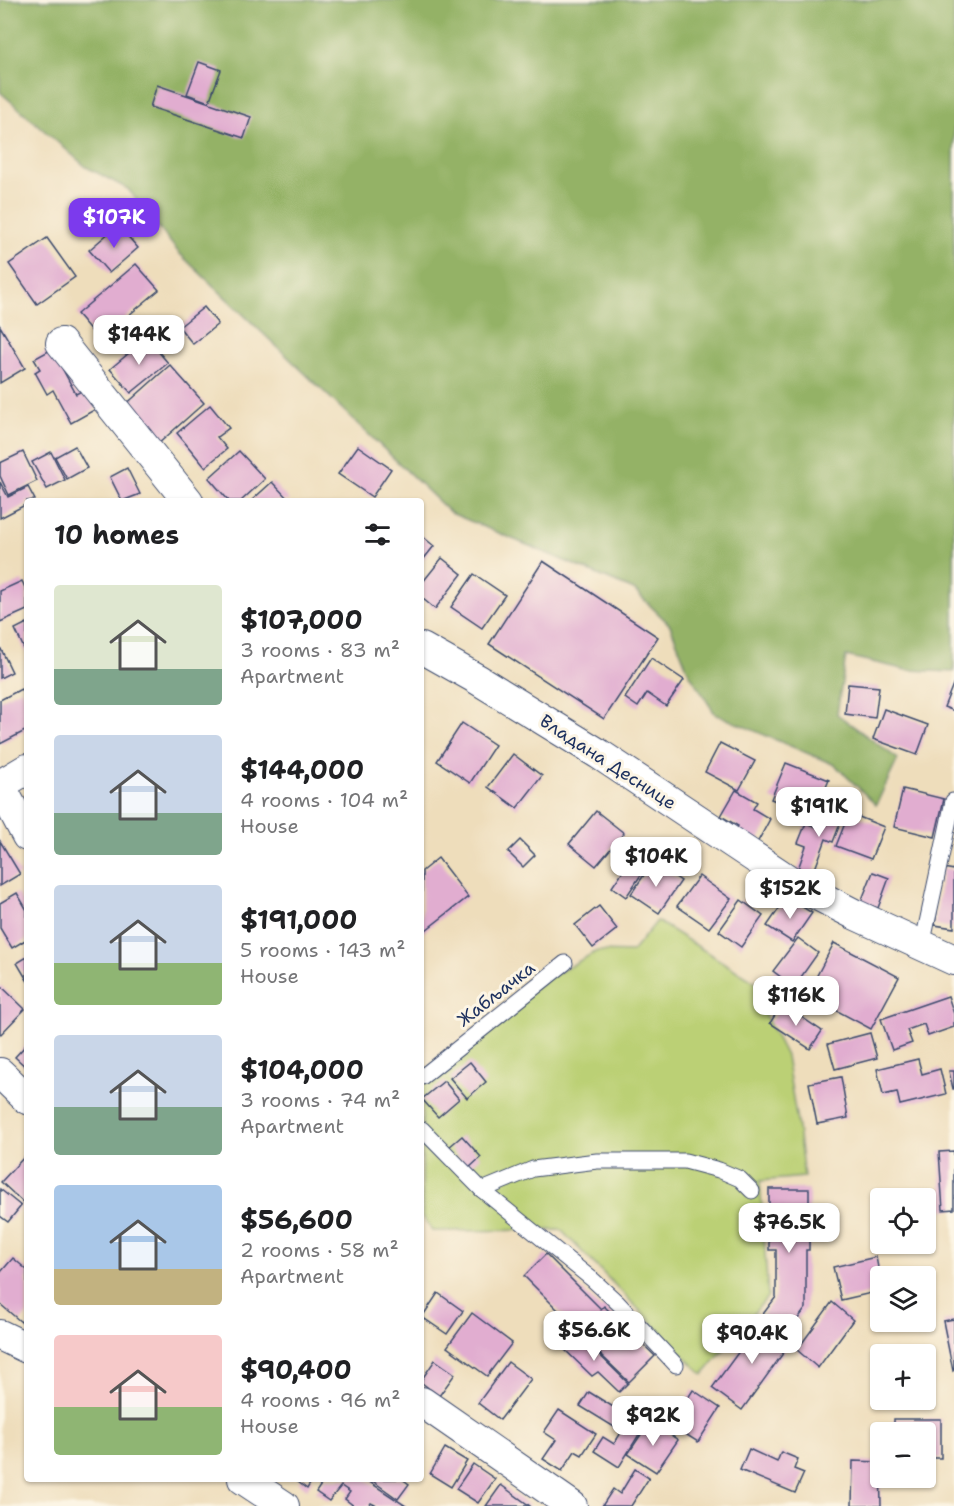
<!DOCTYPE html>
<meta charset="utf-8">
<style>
body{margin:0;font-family:"Shantell Sans",sans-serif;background:#f2f2f2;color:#202124;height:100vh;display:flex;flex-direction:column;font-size:22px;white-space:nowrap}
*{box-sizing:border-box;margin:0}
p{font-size:20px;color:#757577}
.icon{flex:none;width:33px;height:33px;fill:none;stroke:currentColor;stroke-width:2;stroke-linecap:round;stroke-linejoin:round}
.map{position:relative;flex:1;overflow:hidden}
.drawer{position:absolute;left:24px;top:498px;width:400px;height:984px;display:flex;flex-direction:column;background:#fff;border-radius:6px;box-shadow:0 2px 4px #0004}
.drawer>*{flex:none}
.controls{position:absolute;left:870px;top:1188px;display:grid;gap:12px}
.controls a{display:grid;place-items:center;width:66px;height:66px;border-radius:6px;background:#fff;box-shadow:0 2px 4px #0004;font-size:30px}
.price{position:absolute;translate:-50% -51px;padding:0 14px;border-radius:12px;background:#fff;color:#222;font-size:20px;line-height:39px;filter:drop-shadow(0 2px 3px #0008)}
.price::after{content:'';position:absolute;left:50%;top:36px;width:18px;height:14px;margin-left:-9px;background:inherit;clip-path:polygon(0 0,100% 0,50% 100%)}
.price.active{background:#7c3aed;color:#fff}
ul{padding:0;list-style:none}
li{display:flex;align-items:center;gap:18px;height:150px;padding:0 30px}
li span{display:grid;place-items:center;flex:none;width:168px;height:120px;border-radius:6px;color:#555}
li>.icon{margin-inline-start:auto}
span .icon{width:72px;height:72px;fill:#fffc;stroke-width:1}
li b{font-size:26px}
h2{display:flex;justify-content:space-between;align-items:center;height:72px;padding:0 30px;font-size:26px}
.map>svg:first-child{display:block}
.green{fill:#bbd074;stroke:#6b8069;stroke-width:1.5}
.forest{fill:#94b266;stroke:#587062;stroke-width:1.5}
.building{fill:#e1add0}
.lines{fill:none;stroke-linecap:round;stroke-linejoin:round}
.lane-casing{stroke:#3b496c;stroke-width:17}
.street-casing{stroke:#3b496c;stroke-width:32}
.lane{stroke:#fff;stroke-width:15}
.street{stroke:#fff;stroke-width:30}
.labels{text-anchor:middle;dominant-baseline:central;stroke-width:6;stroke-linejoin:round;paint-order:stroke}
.street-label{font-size:18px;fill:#1b2f5e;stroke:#fcf5e5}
</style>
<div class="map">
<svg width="954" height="1506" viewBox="0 0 954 1506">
<rect width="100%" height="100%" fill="#fcf5e5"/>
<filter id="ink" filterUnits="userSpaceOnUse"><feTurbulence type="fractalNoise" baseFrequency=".0167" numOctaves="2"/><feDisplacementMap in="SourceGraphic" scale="12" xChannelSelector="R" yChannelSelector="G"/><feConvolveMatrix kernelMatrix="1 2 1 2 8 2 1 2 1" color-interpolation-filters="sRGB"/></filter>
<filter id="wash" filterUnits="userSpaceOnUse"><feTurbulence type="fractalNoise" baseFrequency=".008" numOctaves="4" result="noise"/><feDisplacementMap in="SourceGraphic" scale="24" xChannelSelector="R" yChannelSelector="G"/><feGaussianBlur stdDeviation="1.35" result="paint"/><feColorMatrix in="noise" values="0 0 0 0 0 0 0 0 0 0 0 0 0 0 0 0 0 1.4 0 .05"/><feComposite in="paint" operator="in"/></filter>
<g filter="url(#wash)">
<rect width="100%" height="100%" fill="#edb"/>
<polygon class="green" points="657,921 774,994 765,1015 786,1056 798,1128 804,1177 760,1181 768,1296 703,1375 561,1230 432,1231 422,1215 422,1077 547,979 597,951 632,952"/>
<polygon class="forest" points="0,0 954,0 954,672 907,670 846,656 837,714 898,759 876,805 835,765 715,714 689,673 670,625 634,590 451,513 179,253 128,189 86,167 0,92"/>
<g id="blocks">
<g class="building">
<polygon points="199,62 221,70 209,102 187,94"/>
<polygon points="157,85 251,117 244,138 150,107"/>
<polygon points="118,225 138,248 109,273 89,250"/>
<polygon points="47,238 75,277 37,304 9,264"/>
<polygon points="136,264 159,290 99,340 77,314"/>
<polygon points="204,307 218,324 193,344 179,327"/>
<polygon points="0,326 25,368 0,383"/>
<polygon points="147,338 168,363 131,393 110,369"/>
<polygon points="54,348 64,367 62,368 76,394 85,389 96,409 71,423 53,390 47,394 35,372 40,369 34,359"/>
<polygon points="170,365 204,403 157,445 123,407"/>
<polygon points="210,405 229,428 217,437 227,449 205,467 177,433"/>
<polygon points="75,446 87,468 67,479 55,457"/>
<polygon points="358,446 391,469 372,497 338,474"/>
<polygon points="239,451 265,479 241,501 229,501 209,478"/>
<polygon points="23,452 37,481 9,495 0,476 0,463"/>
<polygon points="51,452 65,480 47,489 32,462"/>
<polygon points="127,468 140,494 122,501 110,477"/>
<polygon points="0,482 8,497 28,487 35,500 27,501 27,504 0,518"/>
<polygon points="272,482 290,501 251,501"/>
<polygon points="422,536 434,546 422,561"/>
<polygon points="442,558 462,574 435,609 422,598 422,583"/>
<polygon points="543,561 658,637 604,719 489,644"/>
<polygon points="474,574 505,595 482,628 451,607"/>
<polygon points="22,581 27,592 27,610 0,622 0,591"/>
<polygon points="27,623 27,655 15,629"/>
<polygon points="0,647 12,672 0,678"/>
<polygon points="651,658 684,680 666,706 647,693 638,707 625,698"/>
<polygon points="954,682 954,711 944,707"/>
<polygon points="848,684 879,687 875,718 845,714"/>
<polygon points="21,689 27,701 27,730 0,744 0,700"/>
<polygon points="884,709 928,725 917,755 873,739"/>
<polygon points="462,723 495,745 470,783 437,761"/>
<polygon points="720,743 755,761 739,790 705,772"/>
<polygon points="513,754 542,776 517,808 488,787"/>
<polygon points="786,763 829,780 814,816 771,799"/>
<polygon points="903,789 944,799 935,837 894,827"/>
<polygon points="736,790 757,802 753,809 770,819 756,845 734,833 738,826 721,816"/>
<polygon points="825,803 845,811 833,842 826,839 812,877 797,872 806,846 798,843 806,823 816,827"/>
<polygon points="596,811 624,833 596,866 569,844"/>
<polygon points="849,813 884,827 871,859 836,846"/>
<polygon points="520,840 535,855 523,867 508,852"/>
<polygon points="0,841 20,874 0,886"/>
<polygon points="633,856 647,866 626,897 612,887"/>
<polygon points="438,858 468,897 422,933 422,871"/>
<polygon points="653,862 681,881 659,913 631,894"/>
<polygon points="943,868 954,870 954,928 935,925"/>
<polygon points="873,872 889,878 878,908 861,902"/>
<polygon points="699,876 731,899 709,928 677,906"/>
<polygon points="17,893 27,910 27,939 12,948 0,928 0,903"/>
<polygon points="787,897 812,913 792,942 767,926"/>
<polygon points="741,900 763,916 741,947 719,931"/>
<polygon points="599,906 617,929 593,948 575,925"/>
<polygon points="798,938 818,953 794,987 773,971"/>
<polygon points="834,943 899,977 871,1029 817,1000 822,991 812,985"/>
<polygon points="27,957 27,980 17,963"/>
<polygon points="0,985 25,1009 0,1035"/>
<polygon points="948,996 954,1014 954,1027 928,1036 924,1024 907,1030 912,1043 892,1050 881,1019"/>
<polygon points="782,1004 822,1031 810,1049 770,1023"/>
<polygon points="870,1033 877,1058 835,1069 828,1044"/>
<polygon points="27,1044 27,1068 15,1057"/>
<polygon points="918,1059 922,1074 940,1069 946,1094 900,1105 897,1092 883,1095 877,1069"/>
<polygon points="470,1062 486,1082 467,1098 450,1078"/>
<polygon points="949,1071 954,1071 954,1089 953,1089"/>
<polygon points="841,1077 848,1118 817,1124 809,1083"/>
<polygon points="444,1081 459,1099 438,1117 422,1099"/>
<polygon points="462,1136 481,1157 468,1169 449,1147"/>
<polygon points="954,1151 954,1209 943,1210 939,1152"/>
<polygon points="27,1154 27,1206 1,1182"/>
<polygon points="0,1189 21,1206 8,1222 0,1216"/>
<polygon points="769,1189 809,1189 809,1250 806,1250 806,1308 788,1332 763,1314 776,1297 776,1250 769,1250"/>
<polygon points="546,1254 601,1309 604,1306 655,1356 629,1382 578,1333 585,1326 579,1331 524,1276"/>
<polygon points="876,1257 880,1278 880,1291 841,1300 833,1267"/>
<polygon points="13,1258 27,1270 27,1314 21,1322 0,1304 0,1273"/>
<polygon points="438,1293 463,1311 447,1334 422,1317"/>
<polygon points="832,1302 853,1320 818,1368 797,1350"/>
<polygon points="472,1313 512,1343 487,1376 447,1347"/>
<polygon points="954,1319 954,1370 953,1371 943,1321"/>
<polygon points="762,1320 792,1341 742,1410 712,1388"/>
<polygon points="577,1333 628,1383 619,1392 598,1372 592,1376 563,1348"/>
<polygon points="435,1360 455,1374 439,1396 422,1383 422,1379"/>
<polygon points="508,1362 531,1379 500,1420 478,1403"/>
<polygon points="693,1390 720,1408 698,1442 671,1425"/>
<polygon points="589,1392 628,1416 619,1430 580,1406"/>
<polygon points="559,1410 596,1434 582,1455 575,1451 562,1471 543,1459 556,1440 544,1432"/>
<polygon points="634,1412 648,1420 619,1467 594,1451 603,1437 614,1444"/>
<polygon points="894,1419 941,1419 941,1458 926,1458 926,1432 894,1432"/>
<polygon points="650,1421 678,1440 656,1472 628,1454"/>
<polygon points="445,1448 467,1461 451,1487 430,1474"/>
<polygon points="749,1449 777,1462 781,1452 798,1459 794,1469 804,1473 795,1493 740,1470"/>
<polygon points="853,1461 880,1462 881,1506 852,1506"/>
<polygon points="473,1464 495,1479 478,1503 456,1489"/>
<polygon points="635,1469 649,1478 631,1506 602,1506 613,1489 620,1494"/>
<polygon points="301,1479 313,1479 307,1489 298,1482"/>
<polygon points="325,1479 365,1479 406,1506 377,1506 371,1503 369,1506 354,1506 345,1499 350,1492 341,1486 329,1501 316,1492"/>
<polygon points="370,1479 402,1479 409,1484 398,1499"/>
<polygon points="501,1485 530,1506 486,1506"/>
</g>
</g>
</g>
<g filter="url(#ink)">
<use href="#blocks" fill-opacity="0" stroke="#3b496c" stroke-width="1.5"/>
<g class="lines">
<g class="lane-casing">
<g id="lane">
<polyline points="922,946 953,801"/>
<polyline points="422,1077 565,963"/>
<polyline points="422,1129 482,1190 593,1280 618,1303 676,1365"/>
<polyline points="482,1190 533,1169 597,1161 685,1161 719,1170 740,1179 752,1191"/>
</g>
</g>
<g class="street-casing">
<g id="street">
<polyline points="61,343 188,501"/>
<polyline points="422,648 477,679 599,754 790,881 854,914 954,960"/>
<polyline points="0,785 27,836"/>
<polyline points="0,785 27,769"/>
<polyline points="0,1073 27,1099"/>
<polyline points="0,1335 27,1348"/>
<polyline points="422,1402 572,1506"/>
<polyline points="243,1479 284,1506"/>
</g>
</g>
<use href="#lane" class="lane"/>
<use href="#street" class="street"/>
</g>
</g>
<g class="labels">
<g class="street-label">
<text transform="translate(608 762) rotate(33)">Владана Деснице</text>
<text transform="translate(496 994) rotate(-38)">Жабљачка</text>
</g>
</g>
</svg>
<div class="controls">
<a><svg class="icon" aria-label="locate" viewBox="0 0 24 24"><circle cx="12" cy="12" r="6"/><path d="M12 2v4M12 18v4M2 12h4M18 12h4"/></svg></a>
<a><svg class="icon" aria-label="layers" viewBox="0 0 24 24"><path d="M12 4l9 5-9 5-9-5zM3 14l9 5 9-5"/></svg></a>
<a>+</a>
<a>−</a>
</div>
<b class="price active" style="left:114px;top:249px">$107K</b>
<b class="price" style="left:139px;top:366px">$144K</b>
<b class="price" style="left:819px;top:838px">$191K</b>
<b class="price" style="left:656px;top:888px">$104K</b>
<b class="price" style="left:790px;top:920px">$152K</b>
<b class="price" style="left:796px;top:1027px">$116K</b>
<b class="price" style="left:789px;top:1254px">$76.5K</b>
<b class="price" style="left:594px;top:1362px">$56.6K</b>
<b class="price" style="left:752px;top:1365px">$90.4K</b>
<b class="price" style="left:653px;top:1447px">$92K</b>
<section class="drawer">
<h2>10 homes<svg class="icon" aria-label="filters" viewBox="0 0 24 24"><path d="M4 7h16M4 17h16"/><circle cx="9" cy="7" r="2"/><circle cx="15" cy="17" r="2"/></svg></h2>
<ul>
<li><span style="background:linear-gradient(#dfe7d0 70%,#7fa58c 0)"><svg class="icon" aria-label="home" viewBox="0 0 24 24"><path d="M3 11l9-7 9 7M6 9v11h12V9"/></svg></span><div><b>$107,000</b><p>3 rooms · 83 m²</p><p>Apartment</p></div></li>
<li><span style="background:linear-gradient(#c9d6e8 65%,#7fa58c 0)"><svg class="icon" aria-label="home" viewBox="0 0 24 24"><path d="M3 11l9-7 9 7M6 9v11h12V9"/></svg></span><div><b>$144,000</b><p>4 rooms · 104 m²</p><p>House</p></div></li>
<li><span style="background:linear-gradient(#c9d6e8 65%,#8fb573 0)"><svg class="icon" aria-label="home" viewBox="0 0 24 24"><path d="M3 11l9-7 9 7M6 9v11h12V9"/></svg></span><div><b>$191,000</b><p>5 rooms · 143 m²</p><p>House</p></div></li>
<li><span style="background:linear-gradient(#c9d6e8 60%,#7fa58c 0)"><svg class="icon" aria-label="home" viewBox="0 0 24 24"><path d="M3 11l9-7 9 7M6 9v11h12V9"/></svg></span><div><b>$104,000</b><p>3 rooms · 74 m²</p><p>Apartment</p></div></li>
<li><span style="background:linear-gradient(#a9c7e8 70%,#c2b280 0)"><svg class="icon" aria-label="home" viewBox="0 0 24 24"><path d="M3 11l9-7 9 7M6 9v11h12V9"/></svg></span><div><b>$56,600</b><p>2 rooms · 58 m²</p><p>Apartment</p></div></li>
<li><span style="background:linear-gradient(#f6c9c9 60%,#8fb573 0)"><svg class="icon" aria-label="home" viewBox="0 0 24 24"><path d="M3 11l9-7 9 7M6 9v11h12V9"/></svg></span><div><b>$90,400</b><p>4 rooms · 96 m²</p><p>House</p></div></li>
</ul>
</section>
</div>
